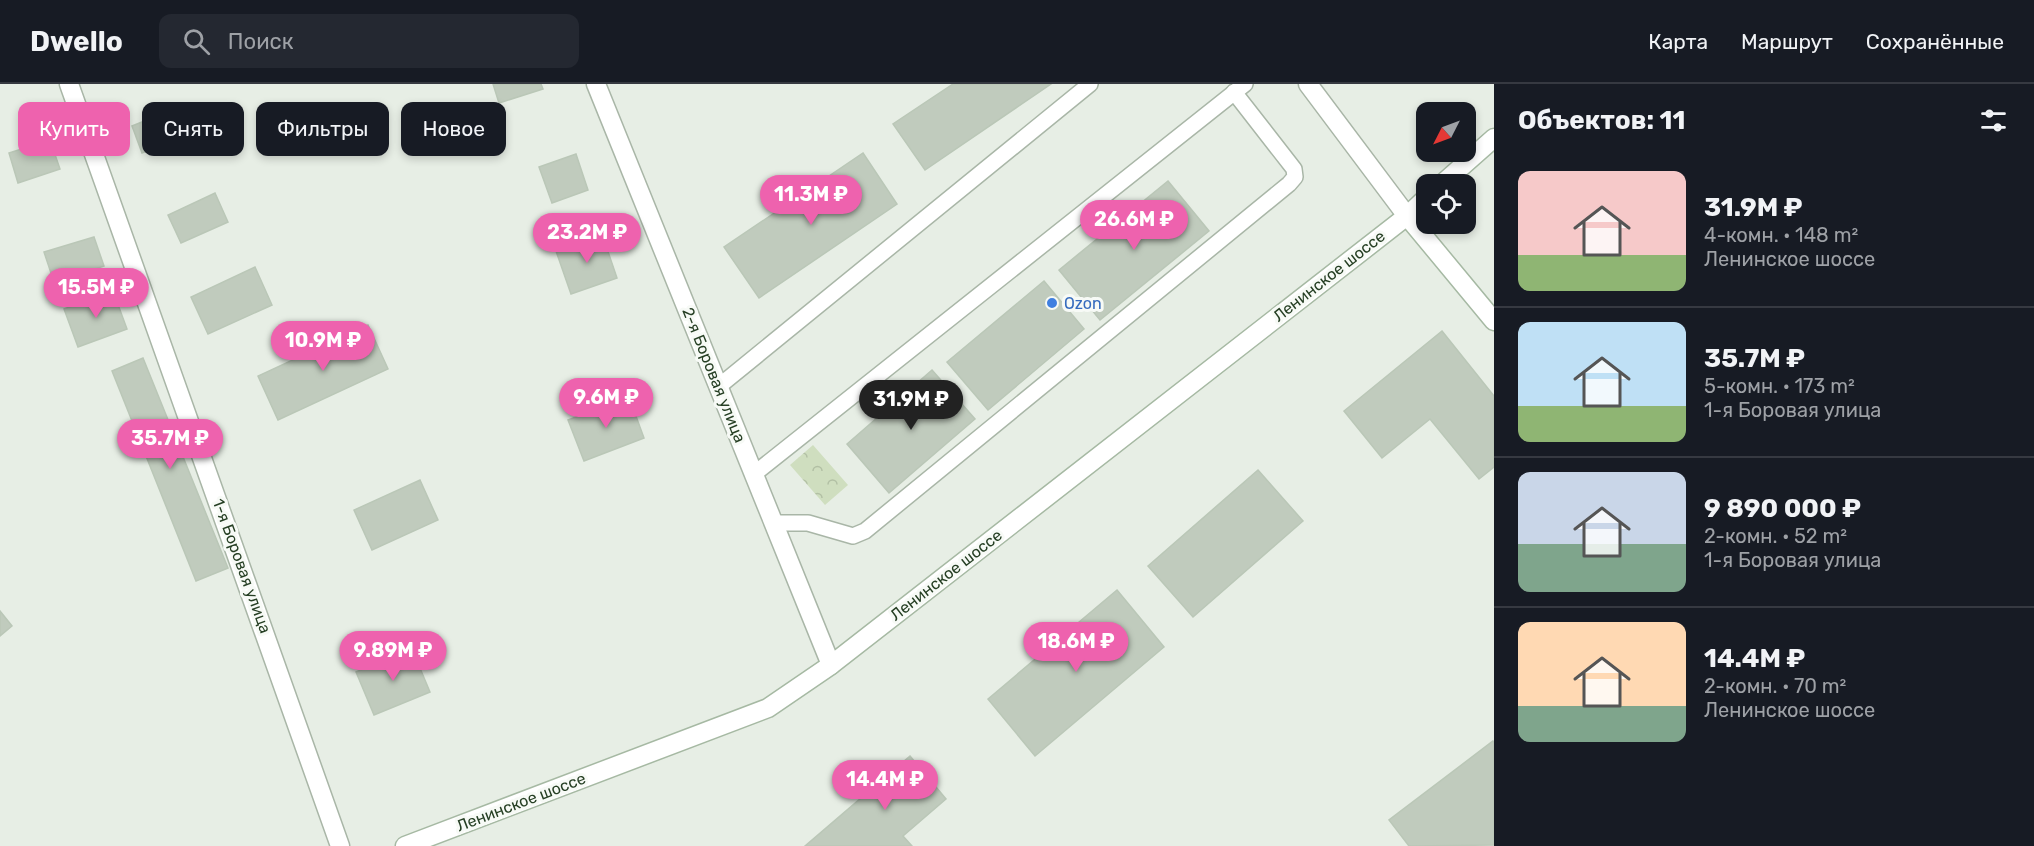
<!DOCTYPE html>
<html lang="ru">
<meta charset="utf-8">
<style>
body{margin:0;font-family:Rubik,sans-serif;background:#242831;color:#f1f3f6;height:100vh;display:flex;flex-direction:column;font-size:22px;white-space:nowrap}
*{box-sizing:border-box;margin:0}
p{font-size:20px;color:#9ea1a6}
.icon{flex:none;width:33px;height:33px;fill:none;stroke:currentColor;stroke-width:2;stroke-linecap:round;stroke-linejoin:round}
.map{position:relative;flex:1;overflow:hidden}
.sheet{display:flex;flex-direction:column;background:#171b24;width:540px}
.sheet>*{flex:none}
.top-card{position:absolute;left:18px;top:18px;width:570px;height:54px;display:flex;gap:12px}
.needle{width:39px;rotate:228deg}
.tools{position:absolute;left:1416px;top:18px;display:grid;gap:12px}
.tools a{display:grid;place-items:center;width:60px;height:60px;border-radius:12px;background:#171b24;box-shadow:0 3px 9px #0003;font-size:30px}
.price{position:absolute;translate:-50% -51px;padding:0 14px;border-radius:21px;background:#ee62ae;color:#fff;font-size:20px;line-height:39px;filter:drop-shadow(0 2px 3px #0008)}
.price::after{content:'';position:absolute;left:50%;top:36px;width:18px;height:14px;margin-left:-9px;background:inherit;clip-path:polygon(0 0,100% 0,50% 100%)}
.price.active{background:#222;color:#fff}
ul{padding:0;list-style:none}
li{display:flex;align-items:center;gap:18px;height:150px;padding:0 24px}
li+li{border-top:2px solid #363941}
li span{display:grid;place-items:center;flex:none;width:168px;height:120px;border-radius:12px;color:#555}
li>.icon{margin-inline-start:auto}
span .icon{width:72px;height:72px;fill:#fffc;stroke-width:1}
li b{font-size:26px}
h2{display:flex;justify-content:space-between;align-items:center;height:72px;padding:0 24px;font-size:26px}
.pill{padding:0 21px;border-radius:12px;background:#171b24;box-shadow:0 3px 9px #0003;font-size:21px;line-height:54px}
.pill.active{background:#ee62ae;color:#fff}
header{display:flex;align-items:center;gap:36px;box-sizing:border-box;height:84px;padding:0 30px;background:#171b24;border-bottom:2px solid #363941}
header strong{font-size:28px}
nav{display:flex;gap:33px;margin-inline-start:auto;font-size:21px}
.search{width:420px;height:54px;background:#242831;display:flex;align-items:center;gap:15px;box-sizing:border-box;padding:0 21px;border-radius:12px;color:#9ea1a6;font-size:22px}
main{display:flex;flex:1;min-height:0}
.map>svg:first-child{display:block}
.park{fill:url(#park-crowns)}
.building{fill:#c0cbbd;stroke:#bac7b7;stroke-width:1.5}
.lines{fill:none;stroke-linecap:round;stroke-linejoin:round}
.lane-casing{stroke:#a9b6a7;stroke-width:18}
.street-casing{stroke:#a9b6a7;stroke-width:21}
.secondary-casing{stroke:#a6b9a3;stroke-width:21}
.lane{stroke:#fff;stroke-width:15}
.street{stroke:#fff;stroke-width:18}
.secondary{stroke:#fff;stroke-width:18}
.shop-dot{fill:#3f7fe0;stroke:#f7faf6;stroke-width:2}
.labels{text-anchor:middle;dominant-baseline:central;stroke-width:6;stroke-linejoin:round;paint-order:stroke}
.street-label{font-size:16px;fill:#263f24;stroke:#f7faf6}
.shop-label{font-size:16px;fill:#366cbe;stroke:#f7faf6;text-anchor:start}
</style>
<header>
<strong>Dwello</strong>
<div class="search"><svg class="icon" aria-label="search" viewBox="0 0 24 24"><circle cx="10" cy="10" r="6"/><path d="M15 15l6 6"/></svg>Поиск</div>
<nav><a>Карта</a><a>Маршрут</a><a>Сохранённые</a></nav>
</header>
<main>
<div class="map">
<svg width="1494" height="762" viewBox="0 0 1494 762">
<defs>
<pattern id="park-crowns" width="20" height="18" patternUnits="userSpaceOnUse" patternTransform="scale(1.5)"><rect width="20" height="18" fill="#cfdebf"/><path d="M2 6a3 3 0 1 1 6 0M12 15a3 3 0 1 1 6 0" fill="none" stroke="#b2c0a4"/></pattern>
</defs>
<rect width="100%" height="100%" fill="#e7eee5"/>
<polygon class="park" points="813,361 848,401 825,421 790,381"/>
<g class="building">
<polygon points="493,0 541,0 543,5 499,19"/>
<polygon points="953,0 1051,0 925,86 893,40"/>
<polygon points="189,19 199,46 142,69 132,42"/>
<polygon points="50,56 60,85 18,99 9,69"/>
<polygon points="863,69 897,120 759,214 724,163"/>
<polygon points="576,70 588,106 552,119 539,83"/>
<polygon points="1168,97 1209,147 1100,236 1059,186"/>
<polygon points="215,109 228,138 181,159 168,131"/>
<polygon points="602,150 617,194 571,210 556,167"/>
<polygon points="94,153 104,182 54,198 44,168"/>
<polygon points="255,183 272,221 208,250 191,213"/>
<polygon points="1044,197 1084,245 988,326 947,278"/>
<polygon points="113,207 127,245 78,263 64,225"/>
<polygon points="368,241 388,285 278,336 258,292"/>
<polygon points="1442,247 1494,312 1494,383 1479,395 1430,335 1382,374 1344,327"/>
<polygon points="143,274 228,484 196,497 112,287"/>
<polygon points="932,286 975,335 889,409 847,360"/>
<polygon points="629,313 644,354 584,377 568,336"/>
<polygon points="1258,386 1303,437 1193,533 1148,482"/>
<polygon points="420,396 438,436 372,466 354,426"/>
<polygon points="1117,506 1164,563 1035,672 988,615"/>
<polygon points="0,527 12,542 0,552"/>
<polygon points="412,565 430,608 374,631 356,588"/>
<polygon points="1493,657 1494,659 1494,761 1409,762 1389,736"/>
<polygon points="910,672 946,715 903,752 912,762 805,762"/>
</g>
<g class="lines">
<g class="lane-casing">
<g id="lane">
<polyline points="718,303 1090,0"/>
<polyline points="754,390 1245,0"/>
<polyline points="774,439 808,439 853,452 865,447 1289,100 1295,93 1294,85 1234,8"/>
</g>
</g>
<g class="street-casing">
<g id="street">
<polyline points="69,0 340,762"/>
<polyline points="596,0 831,581"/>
<polyline points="1308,0 1407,132"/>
</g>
</g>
<g class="secondary-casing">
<g id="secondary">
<polyline points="1442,100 1494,54"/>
<polyline points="1407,132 1494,237"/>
<polyline points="405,762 768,624 831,581 1407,132 1426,114"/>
</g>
</g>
<use href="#lane" class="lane"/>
<use href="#street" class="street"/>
<use href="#secondary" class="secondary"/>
</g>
<circle class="shop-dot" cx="1052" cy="219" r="6"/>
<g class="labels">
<g class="street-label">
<text transform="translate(1329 192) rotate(-38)">Ленинское шоссе</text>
<text transform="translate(714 291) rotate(68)">2-я Боровая улица</text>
<text transform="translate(242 482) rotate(70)">1-я Боровая улица</text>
<text transform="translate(946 491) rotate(-38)">Ленинское шоссе</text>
<text transform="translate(521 718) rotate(-21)">Ленинское шоссе</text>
</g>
<g class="shop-label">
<text x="1064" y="219">Ozon</text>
</g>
</g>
</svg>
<div class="tools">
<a><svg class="needle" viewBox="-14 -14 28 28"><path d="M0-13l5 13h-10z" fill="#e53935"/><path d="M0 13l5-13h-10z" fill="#9ea1a6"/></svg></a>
<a><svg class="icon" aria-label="locate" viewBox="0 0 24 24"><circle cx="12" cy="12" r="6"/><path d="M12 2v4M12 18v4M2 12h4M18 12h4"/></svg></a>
</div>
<b class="price" style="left:811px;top:142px">11.3M ₽</b>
<b class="price" style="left:1134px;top:167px">26.6M ₽</b>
<b class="price" style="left:587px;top:180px">23.2M ₽</b>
<b class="price" style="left:96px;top:235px">15.5M ₽</b>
<b class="price" style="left:323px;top:288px">10.9M ₽</b>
<b class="price" style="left:606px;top:345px">9.6M ₽</b>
<b class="price active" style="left:911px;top:347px">31.9M ₽</b>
<b class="price" style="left:170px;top:386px">35.7M ₽</b>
<b class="price" style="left:1076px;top:589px">18.6M ₽</b>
<b class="price" style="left:393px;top:598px">9.89M ₽</b>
<b class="price" style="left:885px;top:727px">14.4M ₽</b>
<div class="top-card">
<a class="pill active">Купить</a>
<a class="pill">Снять</a>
<a class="pill">Фильтры</a>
<a class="pill">Новое</a>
</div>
</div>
<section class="sheet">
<h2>Объектов: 11<svg class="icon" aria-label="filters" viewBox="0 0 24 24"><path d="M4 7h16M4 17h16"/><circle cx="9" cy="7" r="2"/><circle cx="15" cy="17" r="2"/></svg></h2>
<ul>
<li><span style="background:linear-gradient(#f6c9c9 70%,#8fb573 0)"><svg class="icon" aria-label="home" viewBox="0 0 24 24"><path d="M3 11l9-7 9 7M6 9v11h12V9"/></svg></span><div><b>31.9M ₽</b><p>4-комн. · 148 m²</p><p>Ленинское шоссе</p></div></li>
<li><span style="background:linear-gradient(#bfe0f5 70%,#8fb573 0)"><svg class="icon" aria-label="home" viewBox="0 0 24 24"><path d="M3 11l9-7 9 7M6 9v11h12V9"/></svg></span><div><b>35.7M ₽</b><p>5-комн. · 173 m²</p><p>1-я Боровая улица</p></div></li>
<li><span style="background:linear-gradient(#c9d6e8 60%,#7fa58c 0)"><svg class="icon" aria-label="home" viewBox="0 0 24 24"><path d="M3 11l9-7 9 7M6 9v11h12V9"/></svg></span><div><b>9 890 000 ₽</b><p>2-комн. · 52 m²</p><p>1-я Боровая улица</p></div></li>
<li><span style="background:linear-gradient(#ffd9b3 70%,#7fa58c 0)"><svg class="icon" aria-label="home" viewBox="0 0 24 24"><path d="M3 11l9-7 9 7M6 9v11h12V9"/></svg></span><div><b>14.4M ₽</b><p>2-комн. · 70 m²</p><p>Ленинское шоссе</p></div></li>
</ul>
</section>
</main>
